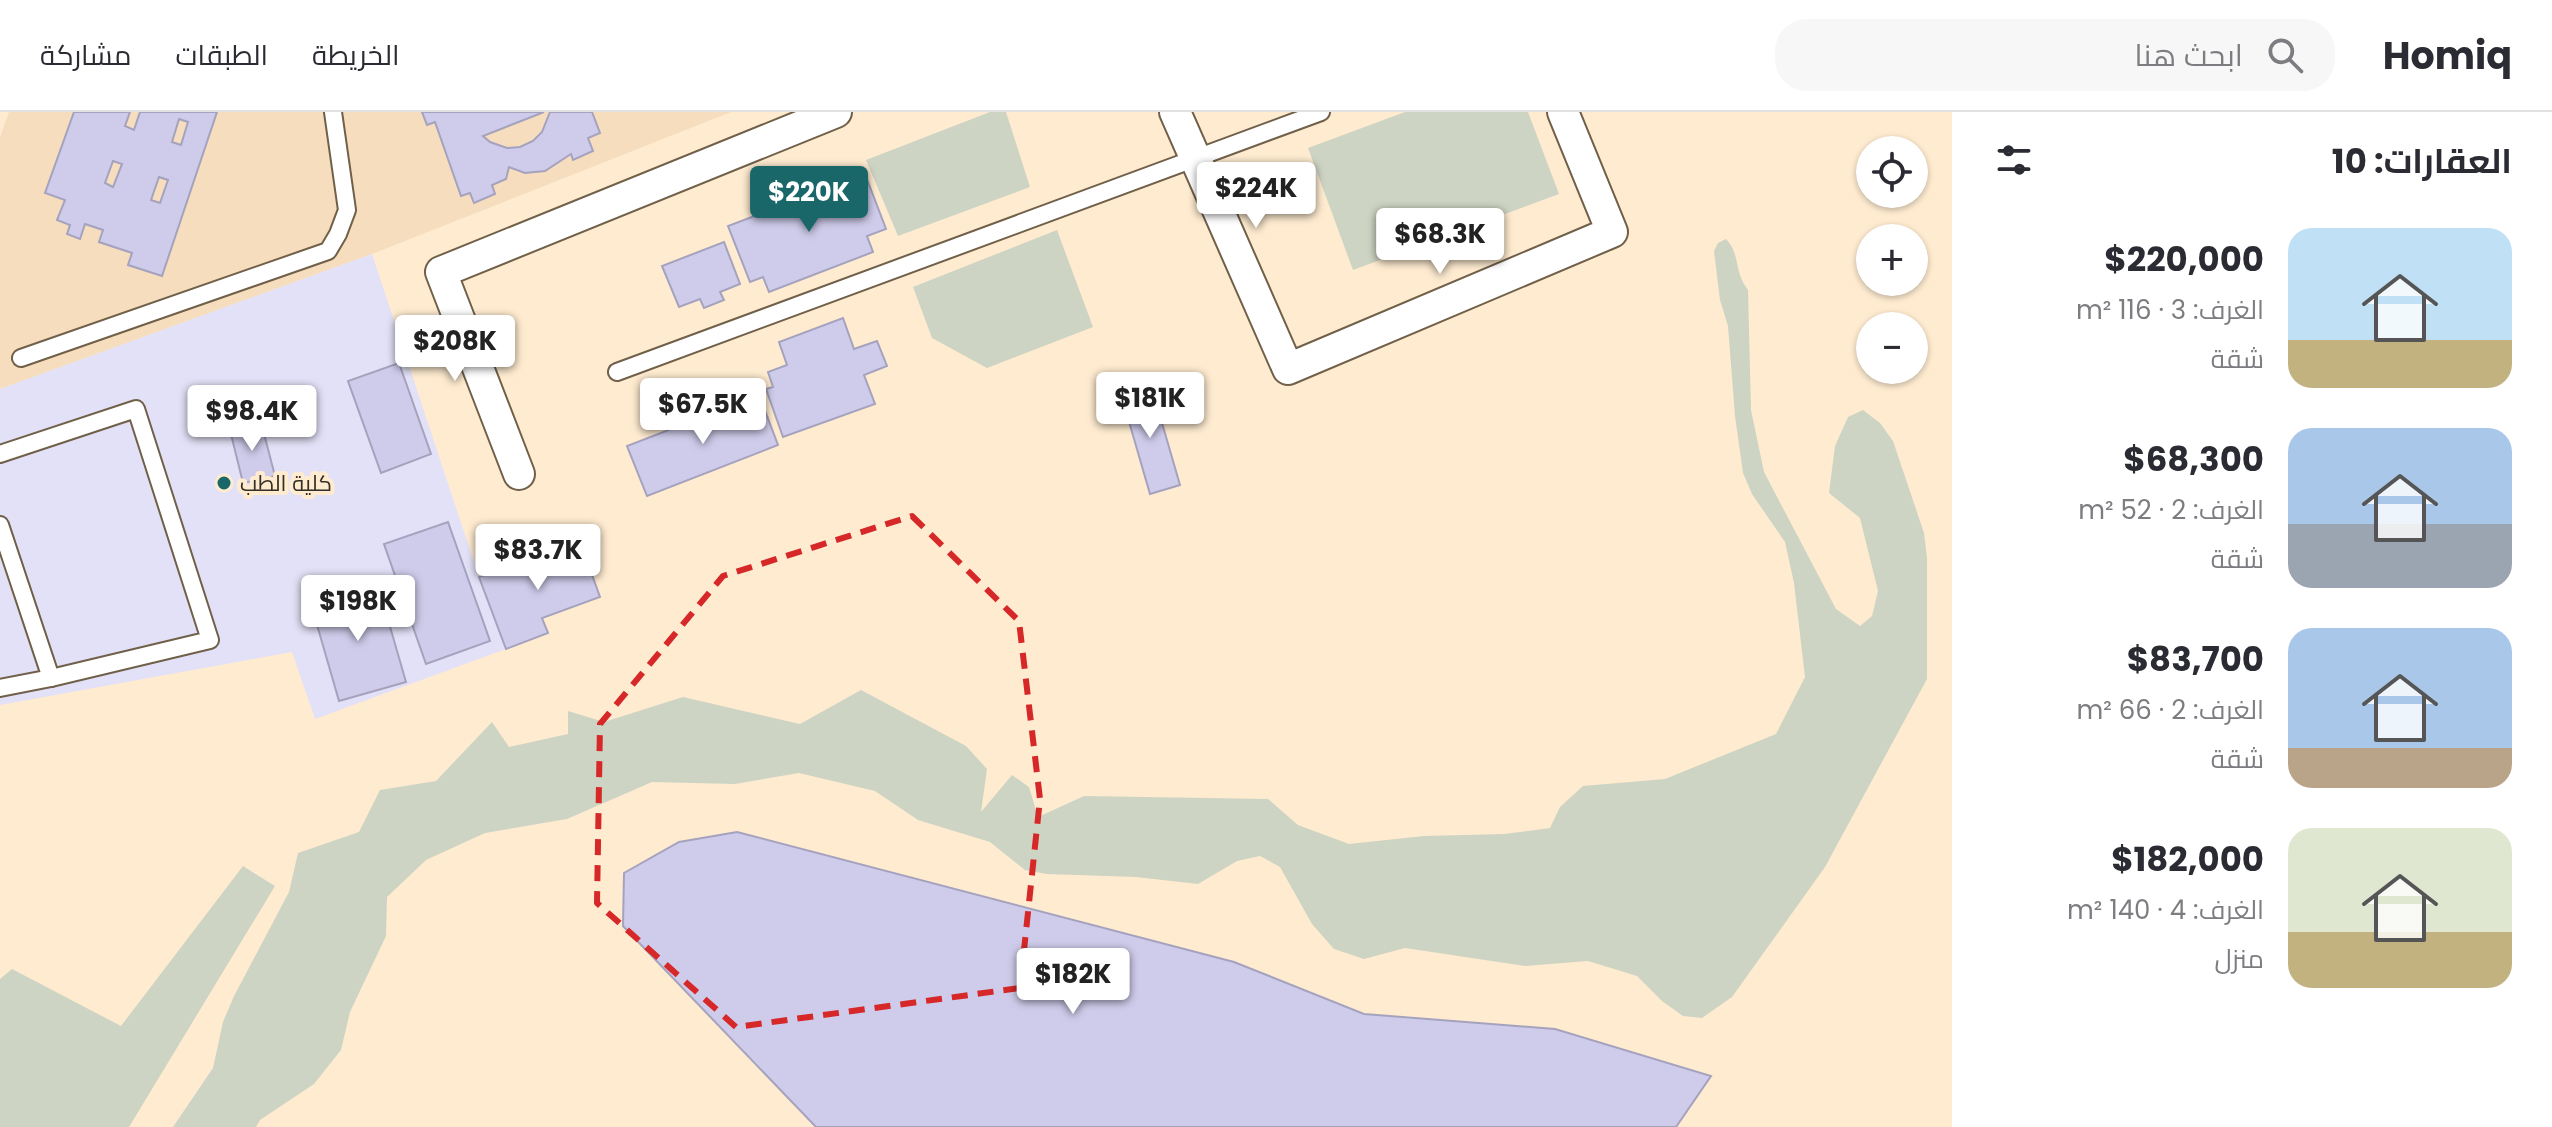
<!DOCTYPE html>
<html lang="ar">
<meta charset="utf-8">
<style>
body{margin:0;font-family:Poppins,Cairo,sans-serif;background:#f7f7f7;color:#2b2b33;direction:rtl;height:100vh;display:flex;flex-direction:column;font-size:30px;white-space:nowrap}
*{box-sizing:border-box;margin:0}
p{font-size:26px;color:#7c7c81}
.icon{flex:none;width:44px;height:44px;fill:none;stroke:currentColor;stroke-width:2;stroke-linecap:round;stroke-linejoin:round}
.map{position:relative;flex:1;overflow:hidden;direction:ltr}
.panel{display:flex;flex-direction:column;background:#fff;width:600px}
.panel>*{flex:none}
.controls{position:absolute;left:1856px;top:24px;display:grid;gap:16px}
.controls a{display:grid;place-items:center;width:72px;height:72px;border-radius:50%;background:#fff;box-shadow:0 2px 6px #0004;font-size:40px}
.price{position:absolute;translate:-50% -68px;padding:0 18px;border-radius:8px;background:#fff;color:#222;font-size:26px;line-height:52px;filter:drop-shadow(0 2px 4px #0008)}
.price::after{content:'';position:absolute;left:50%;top:48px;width:24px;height:18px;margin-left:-12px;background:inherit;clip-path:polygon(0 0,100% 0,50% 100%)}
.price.selected{background:#196768;color:#fff}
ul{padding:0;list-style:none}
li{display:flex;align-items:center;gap:24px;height:200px;padding:0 40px}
li span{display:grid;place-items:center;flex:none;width:224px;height:160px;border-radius:24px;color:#555}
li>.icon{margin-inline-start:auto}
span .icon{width:96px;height:96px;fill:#fffc;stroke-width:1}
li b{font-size:34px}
h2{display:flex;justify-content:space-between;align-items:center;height:96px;padding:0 40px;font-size:34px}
header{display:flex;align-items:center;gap:48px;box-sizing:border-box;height:112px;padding:0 40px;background:#fff;border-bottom:2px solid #e1e1e2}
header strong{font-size:38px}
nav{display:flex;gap:44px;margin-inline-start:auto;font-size:28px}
.search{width:560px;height:72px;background:#f7f7f7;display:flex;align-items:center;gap:20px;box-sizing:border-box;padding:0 28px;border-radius:32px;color:#7c7c81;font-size:30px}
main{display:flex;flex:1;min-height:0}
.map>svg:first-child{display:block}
.built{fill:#f5ddbe}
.education{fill:#e3e1f7}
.green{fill:#cdd4c3}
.building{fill:#cfcceb;stroke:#a5a2be;stroke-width:2;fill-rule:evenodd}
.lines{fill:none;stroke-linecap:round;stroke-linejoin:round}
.lane-casing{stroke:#706049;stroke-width:20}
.street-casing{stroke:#706049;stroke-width:34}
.lane{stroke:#fff;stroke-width:16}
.street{stroke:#fff;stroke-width:30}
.marked{fill:none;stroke:#d62828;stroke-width:6;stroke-dasharray:16 10;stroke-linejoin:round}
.poi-dot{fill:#196768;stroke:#feebd0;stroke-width:3}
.labels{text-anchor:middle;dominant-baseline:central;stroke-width:8;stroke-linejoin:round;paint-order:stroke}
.poi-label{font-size:22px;fill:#362f25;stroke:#feebd0;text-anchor:start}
</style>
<header>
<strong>Homiq</strong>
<div class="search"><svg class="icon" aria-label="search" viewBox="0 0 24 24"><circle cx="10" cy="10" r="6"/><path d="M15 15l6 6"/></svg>ابحث هنا</div>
<nav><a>الخريطة</a><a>الطبقات</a><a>مشاركة</a></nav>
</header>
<main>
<section class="panel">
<h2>العقارات: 10<svg class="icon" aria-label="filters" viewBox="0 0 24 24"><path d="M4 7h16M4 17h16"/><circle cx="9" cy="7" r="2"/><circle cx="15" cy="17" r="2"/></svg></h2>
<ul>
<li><span style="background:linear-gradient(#bfe0f5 70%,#c2b280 0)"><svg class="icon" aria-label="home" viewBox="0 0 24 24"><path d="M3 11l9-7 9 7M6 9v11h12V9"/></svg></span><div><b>$220,000</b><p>الغرف: 3 · 116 m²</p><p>شقة</p></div></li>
<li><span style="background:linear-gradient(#a9c7e8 60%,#9aa5b1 0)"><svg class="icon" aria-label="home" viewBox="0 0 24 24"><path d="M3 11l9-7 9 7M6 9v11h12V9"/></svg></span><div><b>$68,300</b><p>الغرف: 2 · 52 m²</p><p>شقة</p></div></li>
<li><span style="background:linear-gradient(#a9c7e8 75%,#b9a48a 0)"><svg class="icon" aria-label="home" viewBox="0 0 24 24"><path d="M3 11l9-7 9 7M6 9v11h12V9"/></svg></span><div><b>$83,700</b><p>الغرف: 2 · 66 m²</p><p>شقة</p></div></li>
<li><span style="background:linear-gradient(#dfe7d0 65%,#c2b280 0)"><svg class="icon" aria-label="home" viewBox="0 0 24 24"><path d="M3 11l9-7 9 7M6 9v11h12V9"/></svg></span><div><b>$182,000</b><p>الغرف: 4 · 140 m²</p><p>منزل</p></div></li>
</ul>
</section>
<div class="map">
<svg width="1952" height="1015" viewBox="0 0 1952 1015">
<rect width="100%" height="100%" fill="#feebd0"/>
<polygon class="built" points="9,0 731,0 372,142 0,277 0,25"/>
<polygon class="education" points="372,142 479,465 506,537 315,607 292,540 0,593 0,277"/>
<g class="green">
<polygon points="990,0 1006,0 1030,75 898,124 866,48"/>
<polygon points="1405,0 1528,0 1559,82 1353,158 1308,36"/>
<polygon points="1057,118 1093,215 987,256 932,226 913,175"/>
<path d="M1726,127C1741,143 1733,158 1748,178L1751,298L1764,360L1836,497L1860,514L1872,504L1878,479L1860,406L1829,381L1835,334L1848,305L1863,298L1880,311L1893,329L1924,421L1927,446V567L1825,755L1732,885L1702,906L1683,904L1662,889L1637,864L1588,849L1525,854L1405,836L1364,847L1334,837L1312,812L1280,755L1260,744L1237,749L1198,772L1136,765L1047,762L1025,758L990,730L918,708L875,679L799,661L735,672L652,670L567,707L485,721L426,748L387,785L386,824L350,900L341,938L314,972L260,1008L256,1015H173L213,956L223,910L234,884L289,780L298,741L359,720L380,678L436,669L492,610L509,635L568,622V599L604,610L683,585L800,612L861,578L966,634L987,657L981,700L1012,663L1029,675L1038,705L1084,684L1268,687L1298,713L1349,732L1424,724L1504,722L1550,716L1560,695L1583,674L1665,667L1776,622L1805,565L1794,471L1785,430L1752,382L1743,361L1735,304L1728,214L1720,188L1714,139L1718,131Z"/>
<polygon points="243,754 275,774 129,1015 0,1015 0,867 12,857 121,914"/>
</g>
<g class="building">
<path d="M74,0H130L125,14L134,18L140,0H217L162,164L128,153L132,141L99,130L103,118L85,112L80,127L67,122L70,113L57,108L65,88L45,81ZM179,7L188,10L181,33L172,30ZM113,49L122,52L113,75L105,71ZM159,65L168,68L160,91L151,88Z"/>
<polygon points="422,0 544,0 483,24 490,30 507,36 520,35 533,29 542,20 550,0 592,0 600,21 588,26 593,39 573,48 571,42 545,59 525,61 509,55 506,67 492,73 495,82 474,91 470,81 461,84 435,10 427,13"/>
<polygon points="865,62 886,117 867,124 873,140 769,180 763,165 750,170 728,114"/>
<polygon points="724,130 740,172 720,180 724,188 704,196 700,187 679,195 662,154"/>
<polygon points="843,206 854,237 877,229 887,254 864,263 875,292 783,325 766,277 773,275 768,260 787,253 779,230"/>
<polygon points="399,251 431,342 381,361 348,269"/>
<polygon points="1151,273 1180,373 1150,382 1121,282"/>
<polygon points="759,283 778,333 647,384 627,334"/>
<polygon points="261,310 275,364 243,371 230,318"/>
<polygon points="448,410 490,529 426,552 384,432"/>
<polygon points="580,430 600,485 542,506 548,521 506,537 479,465"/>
<polygon points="378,473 406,570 339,589 311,492"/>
<polygon points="737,720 1234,850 1364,902 1555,917 1711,964 1676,1015 816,1015 623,814 624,761 679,730"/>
</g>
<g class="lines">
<g class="lane-casing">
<g id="lane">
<polyline points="21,246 328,139 338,122 347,98 333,0"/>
<polyline points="617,260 1321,0"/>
<polyline points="0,342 136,297 210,528 51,566"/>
<polyline points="0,413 51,566 0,576"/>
</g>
</g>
<g class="street-casing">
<g id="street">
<polyline points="1175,0 1288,257 1612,120 1563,0"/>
<polyline points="519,362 441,160 836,0"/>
</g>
</g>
<use href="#lane" class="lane"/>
<use href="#street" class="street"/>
</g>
<path class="marked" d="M912,404L1019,509L1040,687L1020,876L736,915L597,791L600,612L723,464Z"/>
<circle class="poi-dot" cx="224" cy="371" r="8"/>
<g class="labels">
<g class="poi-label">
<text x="240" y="371">كلية الطب</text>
</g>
</g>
</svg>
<div class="controls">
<a><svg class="icon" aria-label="locate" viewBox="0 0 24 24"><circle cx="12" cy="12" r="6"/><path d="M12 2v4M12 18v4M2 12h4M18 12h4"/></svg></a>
<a>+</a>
<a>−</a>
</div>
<b class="price" style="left:1256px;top:118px">$224K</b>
<b class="price selected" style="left:809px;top:122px">$220K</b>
<b class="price" style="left:1440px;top:164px">$68.3K</b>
<b class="price" style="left:455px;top:271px">$208K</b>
<b class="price" style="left:1150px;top:328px">$181K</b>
<b class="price" style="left:703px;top:334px">$67.5K</b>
<b class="price" style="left:252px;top:341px">$98.4K</b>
<b class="price" style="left:538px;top:480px">$83.7K</b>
<b class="price" style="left:358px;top:531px">$198K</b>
<b class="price" style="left:1073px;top:904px">$182K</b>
</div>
</main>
